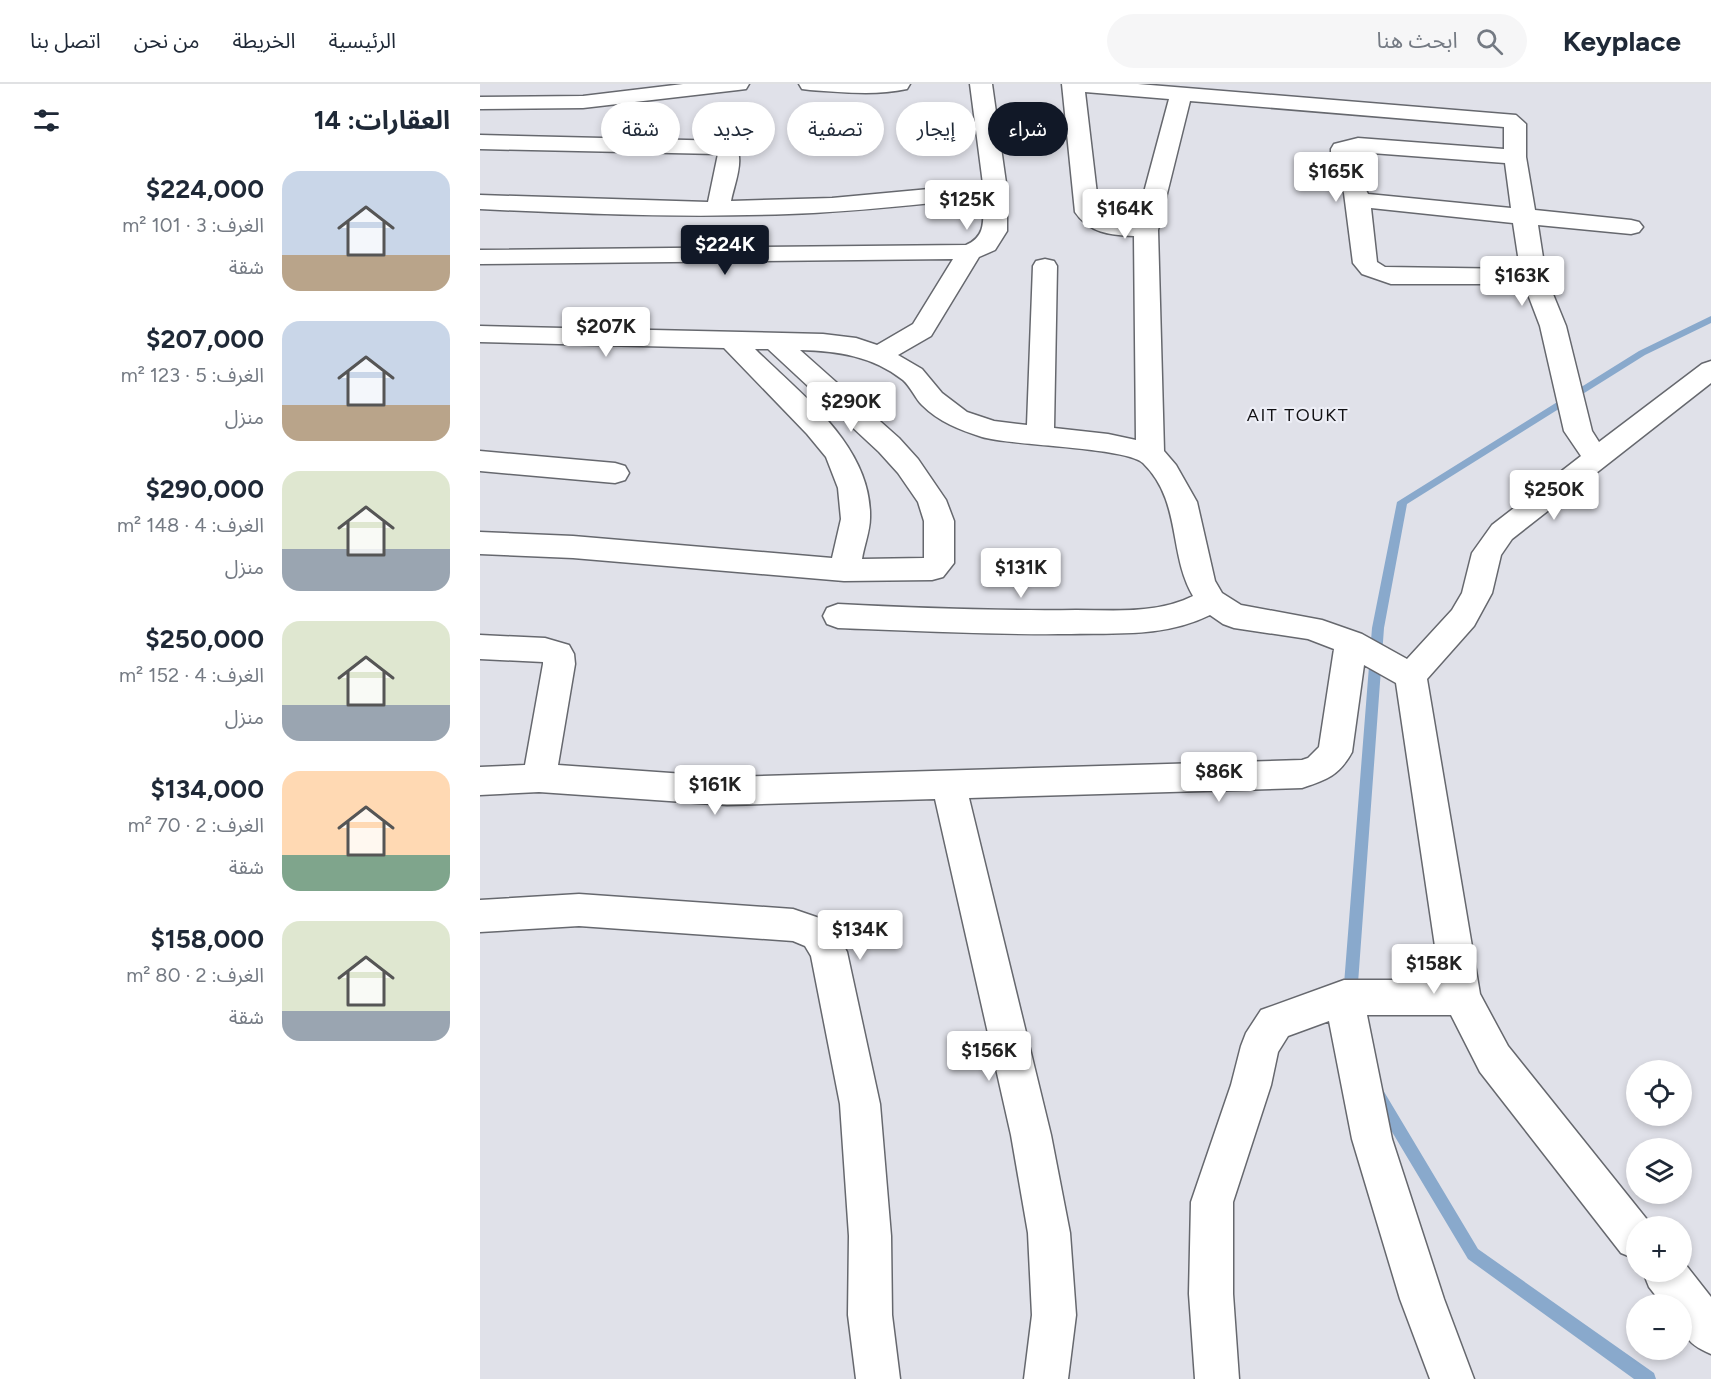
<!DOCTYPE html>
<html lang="ar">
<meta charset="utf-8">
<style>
body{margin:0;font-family:Figtree,"Noto Sans Arabic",sans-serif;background:#f6f6f7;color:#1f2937;direction:rtl;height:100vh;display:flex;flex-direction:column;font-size:22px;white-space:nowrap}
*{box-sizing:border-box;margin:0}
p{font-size:20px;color:#747a83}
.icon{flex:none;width:33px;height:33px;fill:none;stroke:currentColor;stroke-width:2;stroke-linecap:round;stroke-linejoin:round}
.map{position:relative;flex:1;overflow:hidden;direction:ltr}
.panel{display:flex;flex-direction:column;background:#fff;width:480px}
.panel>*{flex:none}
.guide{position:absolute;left:18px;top:18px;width:570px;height:54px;direction:rtl;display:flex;gap:12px}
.tools{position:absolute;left:1146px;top:976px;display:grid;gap:12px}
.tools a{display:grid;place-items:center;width:66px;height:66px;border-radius:50%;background:#fff;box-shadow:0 3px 9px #0003;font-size:30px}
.price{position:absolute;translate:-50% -51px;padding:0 14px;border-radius:6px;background:#fff;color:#222;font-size:20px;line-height:39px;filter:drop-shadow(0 2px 3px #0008)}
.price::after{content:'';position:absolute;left:50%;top:36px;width:18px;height:14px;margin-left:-9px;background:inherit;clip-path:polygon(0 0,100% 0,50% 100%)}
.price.selected{background:#111827;color:#fff}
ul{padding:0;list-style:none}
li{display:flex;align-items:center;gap:18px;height:150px;padding:0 30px}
li span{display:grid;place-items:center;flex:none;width:168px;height:120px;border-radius:18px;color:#555}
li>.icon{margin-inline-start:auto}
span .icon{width:72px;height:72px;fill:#fffc;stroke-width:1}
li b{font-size:26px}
h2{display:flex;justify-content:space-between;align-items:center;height:72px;padding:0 30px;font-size:26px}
.chip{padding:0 21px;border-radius:27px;background:#fff;box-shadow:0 3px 9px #0003;font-size:21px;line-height:54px}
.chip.selected{background:#111827;color:#fff}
header{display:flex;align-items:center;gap:36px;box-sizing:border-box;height:84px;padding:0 30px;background:#fff;border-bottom:2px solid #e0e1e3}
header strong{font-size:28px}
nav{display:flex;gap:33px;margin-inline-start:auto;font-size:21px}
.search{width:420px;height:54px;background:#f6f6f7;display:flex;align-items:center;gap:15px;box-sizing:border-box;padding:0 21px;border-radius:33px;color:#747a83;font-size:22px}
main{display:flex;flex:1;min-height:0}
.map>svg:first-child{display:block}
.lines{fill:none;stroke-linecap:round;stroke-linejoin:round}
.stream{fill:#89a9cc;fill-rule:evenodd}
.minor-casing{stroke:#66686e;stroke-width:3}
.minor{fill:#fff;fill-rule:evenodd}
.labels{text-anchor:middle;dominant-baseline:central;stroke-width:4.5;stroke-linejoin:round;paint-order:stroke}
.quarter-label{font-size:18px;letter-spacing:1.5px;fill:#111114;stroke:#edeef6}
</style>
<header>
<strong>Keyplace</strong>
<div class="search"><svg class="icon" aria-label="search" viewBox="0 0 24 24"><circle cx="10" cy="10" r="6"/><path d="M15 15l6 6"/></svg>ابحث هنا</div>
<nav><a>الرئيسية</a><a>الخريطة</a><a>من نحن</a><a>اتصل بنا</a></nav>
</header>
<main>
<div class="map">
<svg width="1231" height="1295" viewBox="0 0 1231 1295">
<rect width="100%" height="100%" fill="#e0e1e9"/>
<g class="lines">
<g class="stream">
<polygon points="1231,232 1231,239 1165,271 927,420 904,544 877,913 875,918 870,919 865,918 863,913 892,544 917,418 1159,267"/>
<polygon points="898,1004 903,1006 998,1165 1174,1289 1176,1295 1154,1295 988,1175 893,1016 891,1011 893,1006"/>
</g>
<g class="minor-casing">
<g id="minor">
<polygon points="203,0 269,0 266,5 258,6 103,24 0,25 0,13 103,12"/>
<path d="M319,0H430L427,5C395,12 362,8 330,6L322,5Z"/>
<path d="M490,0H512L527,106V147L515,166L499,173L451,252L418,271L442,285L462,309L487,328L514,337L547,341L553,182L556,177L565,175L574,177L577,182L574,344L628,350L656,356L654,152C630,151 609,149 595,128L582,0H658L1036,31L1046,40V73L1055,126L1151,136L1159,138L1163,143L1159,148L1151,150L1058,141L1066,193L1086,242L1112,347L1119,358L1222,280L1231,277V299L1032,455L1021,471L1012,509L994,542L947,595L1000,910L1028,962L1173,1143H1156V1175L1141,1169L1000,988L971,931H887L912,1055L964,1215L994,1295H950L920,1215L872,1055L849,937L808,952L798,968L791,1001L753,1118V1210L759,1295H715L709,1210L711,1118L751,1001L761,962L766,949L781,926L864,896H960L916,599L884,581L872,668C859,692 846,696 822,704L489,714L571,1051L590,1149L596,1231L588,1295H544L552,1231L548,1149L531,1051L455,715L247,721L59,708L0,711V683L45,681L63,580V578L0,575V551L65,554L89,561L94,570L95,580L78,681L247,693L822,676L828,674L839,663L854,565L828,555L754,544L743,540L730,531C686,553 638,549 591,550C513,551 436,547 358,544L347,540L343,532L347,524L358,520C437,524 517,527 596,526C636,526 677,530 713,512C688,469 702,417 663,379C646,363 532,362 502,353C480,346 459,338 442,321C435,314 431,303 423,296C392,272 358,267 320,266L419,354L438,375L466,416L474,437V479L463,493L452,496L364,497L93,474L0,470V448L93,452L352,474L361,435L358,404L346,373L327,350L244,264L0,258V242L343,250L376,254L397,261L433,240L473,175L0,180V166L486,161C507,152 503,135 503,114C439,120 374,128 309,130C206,134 103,130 0,125V111L228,118L238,70L0,65V51L249,57C269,67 254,100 251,117L352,114L503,100ZM605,8L689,15L656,138L633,137L619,127ZM710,17L1024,43V65L878,54L854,60L851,65V79L864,109L873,179L882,190L911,200H1044L1060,242L1084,347L1101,372L1012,441L992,469L982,509L972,526L927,575L882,550L842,536L761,521L742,509L735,497L717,418L696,381L684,367L678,146ZM878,68L1025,79L1031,124L888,110L875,84L873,69ZM891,124L1033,139L1040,185L905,183L897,178ZM275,265H288L399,368L418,389L438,418L444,437V474L382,475C384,462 390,447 390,434C392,362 321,311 275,265Z"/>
<polygon points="0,367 135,379 145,382 149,389 145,396 135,399 0,387"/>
<polygon points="99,810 313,825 351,838 367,868 400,1020 411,1152 412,1231 420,1295 376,1295 368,1231 369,1152 360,1020 331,872 325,862 313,857 99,842 0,848 0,816"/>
<path d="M1202,1176L1231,1213V1270C1203,1258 1202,1249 1202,1221H1183L1169,1203L1163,1188H1202Z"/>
</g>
</g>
<use href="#minor" class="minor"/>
</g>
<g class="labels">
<g class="quarter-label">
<text x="818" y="331">AIT TOUKT</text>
</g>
</g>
</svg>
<div class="tools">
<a><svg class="icon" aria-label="locate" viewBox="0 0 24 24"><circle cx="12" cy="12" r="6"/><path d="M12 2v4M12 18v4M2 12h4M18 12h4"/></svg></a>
<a><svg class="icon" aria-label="layers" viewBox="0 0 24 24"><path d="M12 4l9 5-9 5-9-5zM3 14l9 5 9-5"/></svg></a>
<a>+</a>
<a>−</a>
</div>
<b class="price" style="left:856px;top:119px">$165K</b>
<b class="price" style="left:487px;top:147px">$125K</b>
<b class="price" style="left:645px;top:156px">$164K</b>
<b class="price selected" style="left:245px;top:192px">$224K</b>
<b class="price" style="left:1042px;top:223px">$163K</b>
<b class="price" style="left:126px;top:274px">$207K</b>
<b class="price" style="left:371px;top:349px">$290K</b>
<b class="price" style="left:1074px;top:437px">$250K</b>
<b class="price" style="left:541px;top:515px">$131K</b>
<b class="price" style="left:739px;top:719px">$86K</b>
<b class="price" style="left:235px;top:732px">$161K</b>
<b class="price" style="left:380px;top:877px">$134K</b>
<b class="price" style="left:954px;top:911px">$158K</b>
<b class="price" style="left:509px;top:998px">$156K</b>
<div class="guide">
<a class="chip selected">شراء</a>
<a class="chip">إيجار</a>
<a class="chip">تصفية</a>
<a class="chip">جديد</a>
<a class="chip">شقة</a>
</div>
</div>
<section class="panel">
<h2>العقارات: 14<svg class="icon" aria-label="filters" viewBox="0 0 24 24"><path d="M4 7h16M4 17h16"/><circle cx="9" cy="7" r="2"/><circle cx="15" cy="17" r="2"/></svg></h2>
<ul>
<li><span style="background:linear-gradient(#c9d6e8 70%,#b9a48a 0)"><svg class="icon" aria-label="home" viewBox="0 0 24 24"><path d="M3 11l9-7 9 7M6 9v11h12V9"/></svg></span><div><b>$224,000</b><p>الغرف: 3 · 101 m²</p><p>شقة</p></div></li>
<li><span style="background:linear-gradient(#c9d6e8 70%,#b9a48a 0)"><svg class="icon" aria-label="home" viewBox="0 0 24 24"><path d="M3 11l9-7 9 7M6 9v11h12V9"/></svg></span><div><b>$207,000</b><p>الغرف: 5 · 123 m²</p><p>منزل</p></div></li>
<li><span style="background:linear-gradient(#dfe7d0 65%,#9aa5b1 0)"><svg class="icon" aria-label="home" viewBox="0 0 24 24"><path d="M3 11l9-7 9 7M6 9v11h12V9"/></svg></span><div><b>$290,000</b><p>الغرف: 4 · 148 m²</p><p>منزل</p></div></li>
<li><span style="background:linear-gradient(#dfe7d0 70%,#9aa5b1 0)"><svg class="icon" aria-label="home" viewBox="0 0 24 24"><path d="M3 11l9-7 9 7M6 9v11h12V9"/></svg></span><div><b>$250,000</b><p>الغرف: 4 · 152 m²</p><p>منزل</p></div></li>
<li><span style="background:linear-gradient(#ffd9b3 70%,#7fa58c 0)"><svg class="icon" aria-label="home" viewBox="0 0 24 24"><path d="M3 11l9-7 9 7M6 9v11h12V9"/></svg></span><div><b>$134,000</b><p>الغرف: 2 · 70 m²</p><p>شقة</p></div></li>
<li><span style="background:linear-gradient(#dfe7d0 75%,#9aa5b1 0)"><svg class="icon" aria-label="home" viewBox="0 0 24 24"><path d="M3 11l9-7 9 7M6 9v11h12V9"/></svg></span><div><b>$158,000</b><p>الغرف: 2 · 80 m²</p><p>شقة</p></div></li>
</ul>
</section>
</main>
